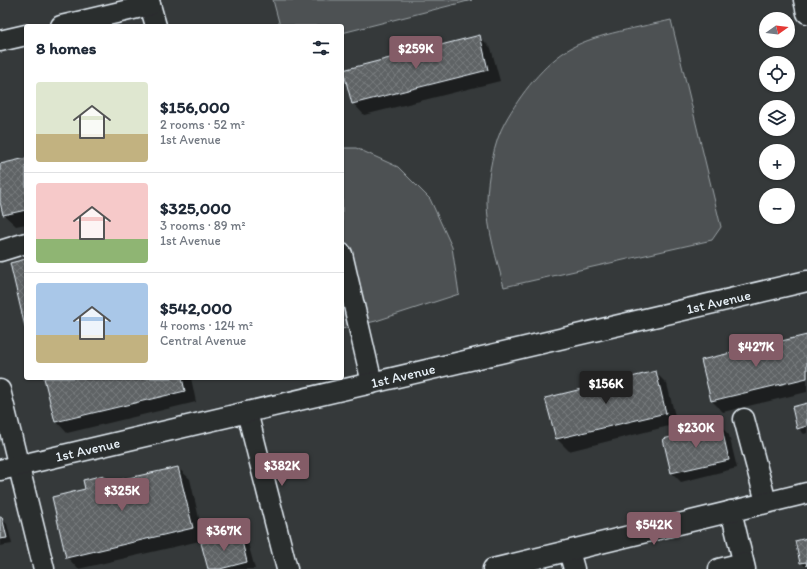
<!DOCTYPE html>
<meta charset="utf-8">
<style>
body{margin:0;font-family:Itim,sans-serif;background:#f2f2f3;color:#1f2937;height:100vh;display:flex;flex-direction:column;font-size:15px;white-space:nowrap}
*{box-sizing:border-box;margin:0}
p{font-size:13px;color:#747a83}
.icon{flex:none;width:22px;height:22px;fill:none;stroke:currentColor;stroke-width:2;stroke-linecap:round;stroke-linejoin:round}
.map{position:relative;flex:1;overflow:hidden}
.sheet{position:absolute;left:24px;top:24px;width:320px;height:356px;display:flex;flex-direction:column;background:#fff;border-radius:4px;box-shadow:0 1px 3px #0004}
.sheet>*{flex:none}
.needle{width:26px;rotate:76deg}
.controls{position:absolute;left:759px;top:12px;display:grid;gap:8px}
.controls a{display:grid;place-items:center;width:36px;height:36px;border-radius:50%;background:#fff;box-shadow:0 1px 3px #0004;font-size:20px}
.price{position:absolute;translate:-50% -34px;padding:0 9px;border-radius:4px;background:#845c67;color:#fff;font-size:13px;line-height:26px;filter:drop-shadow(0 1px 2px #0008)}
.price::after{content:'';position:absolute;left:50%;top:24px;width:12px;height:9px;margin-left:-6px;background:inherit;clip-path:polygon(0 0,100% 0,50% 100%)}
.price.active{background:#222;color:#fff}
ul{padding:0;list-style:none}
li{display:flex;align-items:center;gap:12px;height:100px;padding:0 12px}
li+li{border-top:1px solid #e0e1e3}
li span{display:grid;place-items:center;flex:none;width:112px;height:80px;border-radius:4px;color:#555}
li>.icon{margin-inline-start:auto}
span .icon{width:48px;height:48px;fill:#fffc;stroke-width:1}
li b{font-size:17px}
h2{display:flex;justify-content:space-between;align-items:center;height:48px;padding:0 12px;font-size:17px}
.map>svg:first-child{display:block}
.green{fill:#4d5152;stroke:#9aa1a5}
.shadow{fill:#0007}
.building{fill:url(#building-cross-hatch);stroke:#e8f1f8}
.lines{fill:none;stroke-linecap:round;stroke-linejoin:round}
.minor-casing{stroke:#e8f1f8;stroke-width:23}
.minor{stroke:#2a2d2e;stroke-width:20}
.labels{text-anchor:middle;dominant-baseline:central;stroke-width:3;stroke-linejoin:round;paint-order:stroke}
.street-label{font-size:14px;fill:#e8f1f8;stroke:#2a2d2e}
</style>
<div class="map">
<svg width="807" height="569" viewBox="0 0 807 569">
<defs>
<pattern id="building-cross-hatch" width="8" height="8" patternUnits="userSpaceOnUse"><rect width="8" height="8" fill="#5f6365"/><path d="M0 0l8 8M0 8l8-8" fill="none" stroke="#767a7c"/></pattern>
</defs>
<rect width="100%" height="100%" fill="#35393a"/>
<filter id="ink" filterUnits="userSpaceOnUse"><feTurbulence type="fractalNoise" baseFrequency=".025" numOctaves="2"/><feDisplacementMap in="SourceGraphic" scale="8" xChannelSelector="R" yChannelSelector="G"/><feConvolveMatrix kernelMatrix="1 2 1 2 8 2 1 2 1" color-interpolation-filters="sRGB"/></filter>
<g filter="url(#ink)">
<g class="green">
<polygon points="273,0 472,0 342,33 342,26 280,26"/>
<path d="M671,20L721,227L712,240L504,287C497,260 487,230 487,201C487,179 494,141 505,122C520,95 544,63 571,48C596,34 642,27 671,20Z"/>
<polygon points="342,148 356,148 398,167 430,199 452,247 459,294 376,321 342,329"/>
</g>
<g class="shadow">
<polygon points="479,36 491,48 500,81 364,115 353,103"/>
<polygon points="26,159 26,224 16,226 4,215 0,198 0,166"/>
<polygon points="807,336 807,392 723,412 711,400"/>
<polygon points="655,372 667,384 677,424 569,451 557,439 547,398"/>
<polygon points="45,378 191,378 196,402 67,433 56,421"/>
<polygon points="807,404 807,433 804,434 798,428"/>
<polygon points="720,426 729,435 737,468 681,482 672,473 664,440"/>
<polygon points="178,468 190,479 204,540 78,569 67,557 86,490 104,477 110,483"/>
<polygon points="0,518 7,524 12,544 0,546"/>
<polygon points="239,534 248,543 255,569 209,569"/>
<polygon points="807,539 807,568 801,562"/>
</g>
<g class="building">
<polygon points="480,35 488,70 352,104 343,70"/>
<polygon points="26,158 26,210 3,215 0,202 0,164"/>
<polygon points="26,259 26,331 10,263"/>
<polygon points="807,335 807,378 711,401 701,360"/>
<polygon points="656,371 666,413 556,439 545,398"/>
<polygon points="44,378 182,378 185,391 55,422"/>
<polygon points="807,403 807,426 797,429 792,407"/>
<polygon points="721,425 729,460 671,473 663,439"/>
<polygon points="178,467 193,528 66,558 52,497 85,489 83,480 104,475 106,483"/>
<polygon points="0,517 2,517 7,538 0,539"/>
<polygon points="240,533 247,562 220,569 208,569 201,543"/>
<polygon points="807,538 807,566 806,562 800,563 795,541"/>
</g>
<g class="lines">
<g class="minor-casing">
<g id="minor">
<polyline points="804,0 807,13"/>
<polyline points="150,5 156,26"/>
<polyline points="61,26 150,5 149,0"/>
<polyline points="0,41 26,35"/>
<polyline points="0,251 26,243"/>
<polyline points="342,254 372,383"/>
<polyline points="0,390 44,569"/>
<polyline points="247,412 287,569"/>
<polyline points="744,419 766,502"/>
<path id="s1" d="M0,470L807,281"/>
<polyline points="731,511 745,569"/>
<polyline points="569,551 574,569"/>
<polyline points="493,569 807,493"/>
<polyline points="719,569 743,563"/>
</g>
</g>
<use href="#minor" class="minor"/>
</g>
</g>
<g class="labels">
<g class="street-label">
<text stroke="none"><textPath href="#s1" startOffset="738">1st Avenue</textPath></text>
<text stroke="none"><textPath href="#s1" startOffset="414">1st Avenue</textPath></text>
<text stroke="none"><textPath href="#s1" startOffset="90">1st Avenue</textPath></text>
</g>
</g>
</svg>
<div class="controls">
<a><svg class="needle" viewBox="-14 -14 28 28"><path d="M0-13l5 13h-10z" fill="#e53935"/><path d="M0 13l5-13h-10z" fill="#747a83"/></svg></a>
<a><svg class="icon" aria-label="locate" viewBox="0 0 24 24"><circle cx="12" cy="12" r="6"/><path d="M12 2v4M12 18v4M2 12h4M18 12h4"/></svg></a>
<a><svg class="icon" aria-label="layers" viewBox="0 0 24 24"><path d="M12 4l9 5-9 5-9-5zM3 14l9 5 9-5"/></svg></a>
<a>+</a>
<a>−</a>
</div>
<b class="price" style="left:416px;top:70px">$259K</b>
<b class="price" style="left:756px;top:368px">$427K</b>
<b class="price active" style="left:606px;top:405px">$156K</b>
<b class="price" style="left:696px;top:449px">$230K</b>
<b class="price" style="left:282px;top:487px">$382K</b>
<b class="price" style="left:122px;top:512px">$325K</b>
<b class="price" style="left:654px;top:546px">$542K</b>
<b class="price" style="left:224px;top:552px">$367K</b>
<section class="sheet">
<h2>8 homes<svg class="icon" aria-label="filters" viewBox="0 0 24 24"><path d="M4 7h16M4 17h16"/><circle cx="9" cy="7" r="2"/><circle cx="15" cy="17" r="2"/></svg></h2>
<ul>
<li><span style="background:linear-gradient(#dfe7d0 65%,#c2b280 0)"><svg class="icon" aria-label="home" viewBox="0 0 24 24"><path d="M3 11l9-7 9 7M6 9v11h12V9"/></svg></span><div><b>$156,000</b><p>2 rooms · 52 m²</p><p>1st Avenue</p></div></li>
<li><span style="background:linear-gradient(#f6c9c9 70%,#8fb573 0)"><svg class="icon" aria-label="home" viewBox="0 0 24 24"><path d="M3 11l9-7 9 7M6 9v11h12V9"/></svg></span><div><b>$325,000</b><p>3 rooms · 89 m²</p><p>1st Avenue</p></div></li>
<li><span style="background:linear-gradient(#a9c7e8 65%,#c2b280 0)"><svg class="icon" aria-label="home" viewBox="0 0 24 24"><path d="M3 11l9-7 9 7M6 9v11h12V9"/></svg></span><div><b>$542,000</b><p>4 rooms · 124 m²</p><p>Central Avenue</p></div></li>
</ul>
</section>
</div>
